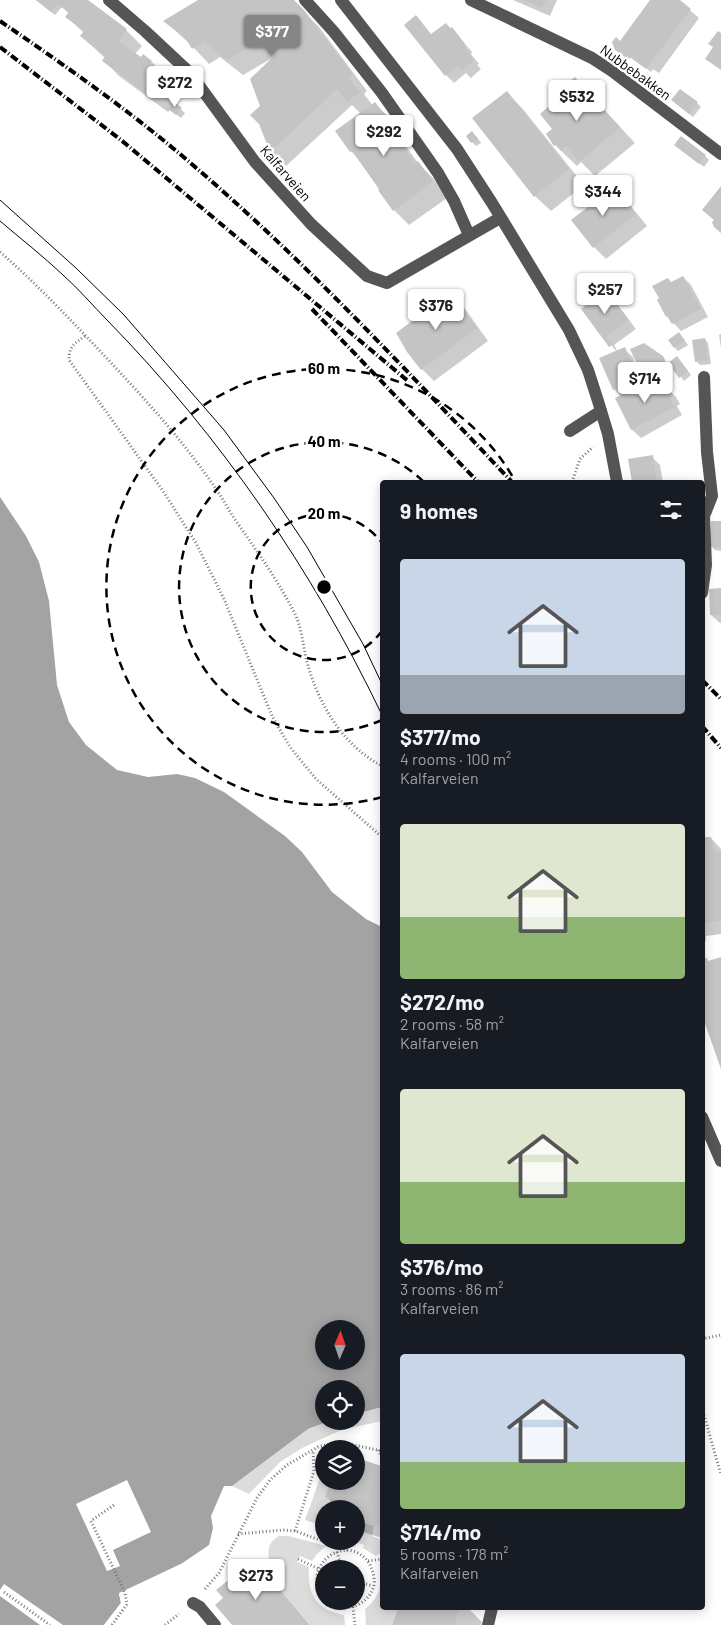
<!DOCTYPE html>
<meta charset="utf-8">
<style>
body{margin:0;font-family:Barlow,sans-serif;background:#242831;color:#f1f3f6;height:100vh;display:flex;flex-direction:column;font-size:19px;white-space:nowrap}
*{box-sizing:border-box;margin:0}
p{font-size:16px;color:#9ea1a6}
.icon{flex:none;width:28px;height:28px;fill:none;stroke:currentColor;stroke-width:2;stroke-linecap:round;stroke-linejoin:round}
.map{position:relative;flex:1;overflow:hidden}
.drawer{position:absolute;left:380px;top:480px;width:325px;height:1130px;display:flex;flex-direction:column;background:#171b24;border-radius:5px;box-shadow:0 2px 12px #0003}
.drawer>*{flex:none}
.needle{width:32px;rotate:2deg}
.controls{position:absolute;left:315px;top:1320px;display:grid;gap:10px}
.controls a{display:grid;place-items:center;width:50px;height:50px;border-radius:50%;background:#171b24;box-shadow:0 2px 12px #0003;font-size:25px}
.price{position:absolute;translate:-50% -42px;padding:0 11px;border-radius:5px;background:#fff;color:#222;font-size:16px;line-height:32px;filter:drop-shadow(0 1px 2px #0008)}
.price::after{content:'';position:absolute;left:50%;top:30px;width:15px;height:11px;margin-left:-8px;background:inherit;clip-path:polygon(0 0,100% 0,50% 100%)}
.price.selected{background:#858687;color:#fff}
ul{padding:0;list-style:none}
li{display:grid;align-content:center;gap:10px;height:265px;padding:0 20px}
li span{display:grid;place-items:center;height:155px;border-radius:5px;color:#555}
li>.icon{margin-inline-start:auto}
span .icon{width:90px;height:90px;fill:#fffc;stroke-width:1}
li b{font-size:21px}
h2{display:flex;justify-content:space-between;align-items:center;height:60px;padding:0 20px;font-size:21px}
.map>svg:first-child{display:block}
.green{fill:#dcdcdc}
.water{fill:#a3a3a3;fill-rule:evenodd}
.pier{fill:#fff}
.shadow{fill:#0003}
.building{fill:#c4c4c4}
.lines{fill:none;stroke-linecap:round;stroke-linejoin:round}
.path{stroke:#777;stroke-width:3;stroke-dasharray:1 2.5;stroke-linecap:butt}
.minor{stroke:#555;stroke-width:12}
.tram{stroke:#000;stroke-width:1}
.rail{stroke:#000;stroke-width:4;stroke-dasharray:8 2.5 1 2.5;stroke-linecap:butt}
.ring{fill:none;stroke:#000;stroke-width:2.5;stroke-dasharray:9 6}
.labels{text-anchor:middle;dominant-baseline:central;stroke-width:5;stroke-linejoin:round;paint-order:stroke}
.street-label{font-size:14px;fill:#000;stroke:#fff}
.centre{fill:#000;stroke:#fff;stroke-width:2.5}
.ring-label{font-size:15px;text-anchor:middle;font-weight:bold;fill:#000;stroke:#fff;stroke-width:5;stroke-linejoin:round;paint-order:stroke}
</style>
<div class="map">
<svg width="721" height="1625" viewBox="0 0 721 1625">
<rect width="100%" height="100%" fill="#fff"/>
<g class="green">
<polygon points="382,1407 382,1421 341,1430 302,1448 280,1462 249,1494 232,1486 308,1429 329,1421 356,1421 356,1414"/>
<polygon points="324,1467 324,1481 330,1481 325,1497 333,1500 331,1509 324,1509 324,1526 305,1520"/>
<polygon points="356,1520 374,1526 372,1536 382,1540 382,1552 376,1556 363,1548 364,1545 353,1541 356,1541"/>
<path d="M279,1536H289L326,1546L317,1554L312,1561L300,1556L297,1562L309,1567C307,1594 316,1610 344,1615L345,1625H308L260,1567L269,1559C267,1548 270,1541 279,1536Z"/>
<path d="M382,1573V1608H398L392,1625H366L365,1609C379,1597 380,1591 382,1573Z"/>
</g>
<path class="water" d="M0,497L26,536L39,562L49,601L57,685L69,722L86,745L117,770L148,777L177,774L195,778L224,792L285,836L302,852L332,892L366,919L380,926L382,930V1407L356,1414V1389H324V1421H329L308,1429L232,1486H224L211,1516L213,1528L209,1545L181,1564L119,1593L121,1603L104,1625H0ZM324,1329H356V1361H324Z"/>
<g class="pier">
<polygon points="127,1480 151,1532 113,1550 120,1566 107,1571 76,1504"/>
<polygon points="181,1564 183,1566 122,1595 124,1604 107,1625 104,1625 121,1603 119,1594"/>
<polygon points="4,1584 63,1625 40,1625 0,1596 0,1590"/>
</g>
<g class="shadow">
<polygon points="36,0 86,0 126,30 142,46 135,54 141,59 143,56 152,62 182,94 175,104 185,113 181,118 170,110 168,112 119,76 104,60 105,58 81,36 84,33 67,17 69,14 62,7 55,15"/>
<polygon points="200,0 292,0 319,27 367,91 364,94 373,106 375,104 391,119 405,139 402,141 418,163 433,178 447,198 409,225 394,210 381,189 360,160 351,151 361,114 352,105 286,166 271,151 262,107 274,57 243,75 220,57 209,64 191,45 165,21"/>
<polygon points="513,0 557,0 550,16"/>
<polygon points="652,0 678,0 699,18 659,73 653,69 651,72 631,57 629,60 621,53 621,42"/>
<polygon points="451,28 472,52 471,54 479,64 477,65 481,69 471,78 466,73 454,83 446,75 432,36"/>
<polygon points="575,79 635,143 595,176 581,162 577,166 555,145 554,129 557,101"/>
<polygon points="507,93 522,108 584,185 551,211 535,196 474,119"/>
<polygon points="697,103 701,107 693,117 677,104"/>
<polygon points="476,136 481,143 476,146 472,142"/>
<polygon points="680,149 705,156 709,160 704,167"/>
<polygon points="614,188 626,200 647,226 606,259 594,247"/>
<polygon points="683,277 691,285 708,317 681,331 667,316 658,300 672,283"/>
<polygon points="606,292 614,300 636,329 614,345 618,352 624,349 633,357 635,364 662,357 668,364 658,374 659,376 650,380 648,378 643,381 646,388 661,381 676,397 680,404 677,406 682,415 641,438 632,430 616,398 621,396 614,389 617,352 582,309"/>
<polygon points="451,294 463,306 488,341 434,381 422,369"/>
<polygon points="721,334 721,348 719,335"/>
<polygon points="683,338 688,345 678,351 675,348"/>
<polygon points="705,339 708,343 711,364 700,365 696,361"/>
<polygon points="681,362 691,375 684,381 670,363"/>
<polygon points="652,457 660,465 663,482 633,482 630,460"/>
<polygon points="721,523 721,551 715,550 711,546"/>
<polygon points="721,590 721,623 720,623 711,615"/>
<polygon points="711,838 721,849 721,934 706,936 706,941 702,942 702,839"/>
<polygon points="356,1459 382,1467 382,1538 356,1530 356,1509 334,1504 327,1497 356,1481"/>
<polygon points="260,1569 272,1581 309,1625 234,1625 253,1575"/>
<polygon points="399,1608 468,1608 482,1622 481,1625 394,1625"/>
</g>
<g class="building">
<polygon points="36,0 88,0 127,29 118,41 141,57 143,54 152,61 150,64 167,77 152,98 102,61 105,56 80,36 84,31 65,17 69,12 57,4 51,12"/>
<polygon points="198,0 294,0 304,10 316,26 321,36 323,35 353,75 349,78 360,92 347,102 337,89 270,152 259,124 250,115 260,106 250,79 276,54 264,38 227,60 204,42 192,49 186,39 163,21"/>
<polygon points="523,0 546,0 542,8"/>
<polygon points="650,0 680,0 691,9 646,69 627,55 625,57 615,50 612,42 616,37 620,41"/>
<polygon points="416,15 431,34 446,23 450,28 452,27 465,44 464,45 474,61 462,70 458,66 445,76 404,25"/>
<polygon points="718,31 721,33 721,70 705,59 713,47 708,44"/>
<polygon points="575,77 589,94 583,100 593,112 601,106 620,127 579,162 566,146 561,151 556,145 554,146 546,134 552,129 540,114 555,101 551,97"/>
<polygon points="680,89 698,102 689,114 671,100"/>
<polygon points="507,91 569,169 534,197 472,118"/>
<polygon points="173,101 182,108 176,115 168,109"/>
<polygon points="375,102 391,123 388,125 415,163 418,161 433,182 393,211 378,190 379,189 352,151 350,152 335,131"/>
<polygon points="472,131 478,139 471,143 466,136"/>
<polygon points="681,136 706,155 699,164 674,145"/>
<polygon points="721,186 721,233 714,227 712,222 714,220 702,210"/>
<polygon points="614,187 636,214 593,248 571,220"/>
<polygon points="683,276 701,309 672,324 667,316 666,317 657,300 659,298 652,286 668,278 671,282"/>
<polygon points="606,290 629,320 606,337 612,345 609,347 581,309"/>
<polygon points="451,292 477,328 421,370 407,352 396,333"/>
<polygon points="679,332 685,341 674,348 668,340"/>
<polygon points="705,338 708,360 695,362 692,340"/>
<polygon points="644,343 663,356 665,360 655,370 656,372 645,377 644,375 638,379 613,390 599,358 625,347 632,364 636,362 630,349"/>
<polygon points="677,356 688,371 679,378 668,363"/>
<polygon points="661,379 666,388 668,387 673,396 670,398 675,407 631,430 615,398 641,385 643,389"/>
<polygon points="653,455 657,482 632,482 628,459"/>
<polygon points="711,521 721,521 721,547 710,547"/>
<polygon points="721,588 721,615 710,615 709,589"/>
<polygon points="702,837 711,837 714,852 721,851 721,921 702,923"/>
<polygon points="721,957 721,1069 702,1015 702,959 707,958 708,961"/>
<polygon points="356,1458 382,1466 382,1528 356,1520 356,1509 331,1509 333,1500 325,1497 330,1481 356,1481"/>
<polygon points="246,1566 252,1574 260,1567 308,1625 232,1625 215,1605 223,1598 216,1590"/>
<polygon points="398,1608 460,1608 454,1625 392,1625"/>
</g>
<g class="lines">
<g class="path">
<path d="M0,252C30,278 57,306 84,334C130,383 179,434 216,489C223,499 228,509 234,518C256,550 278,580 295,614C302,629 303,646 307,662C318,703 343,746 382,766"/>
<path d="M85,336C74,344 69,346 69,360L163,491L196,543L224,599L272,716L290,747L316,779L382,837"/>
<polyline points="572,482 580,459 593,447"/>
<polyline points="702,1339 721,1335"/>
<polyline points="702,1408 721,1475"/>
<polyline points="378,1450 382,1457"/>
<polyline points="295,1531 314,1471 313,1450"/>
<polyline points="238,1534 283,1530 295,1531 347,1550"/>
<polyline points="337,1552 342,1569"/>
<polyline points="298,1559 319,1569"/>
<polyline points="368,1561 382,1559"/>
<polyline points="344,1569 346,1569"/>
<polyline points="356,1581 373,1586"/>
<polyline points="205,1589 219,1573 257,1498 270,1480 287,1465 318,1447 334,1443 354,1445 382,1451"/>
<polyline points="4,1592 50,1625"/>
<path d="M324,1598C299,1566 347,1531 369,1563C373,1570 375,1578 374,1585C369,1606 344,1614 328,1601"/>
<polyline points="353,1607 355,1625"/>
<polyline points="112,1625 127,1604 125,1593 91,1521 114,1505"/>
<polyline points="165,1625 179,1614"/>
</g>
<g class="minor">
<polyline points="109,0 145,31 190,73 255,162 311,224 367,276 387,283 500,218"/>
<polyline points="305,0 334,32 382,93 438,173 454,201 469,235"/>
<polyline points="341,0 457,149 492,203 569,330 588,370 598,401 608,434 617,482"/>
<polyline points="471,0 592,58 612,71 721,154"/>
<polyline points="570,431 601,411"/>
<polyline points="702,593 706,565 704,516 712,496 707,452 704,377"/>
<polyline points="702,1117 721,1161"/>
<polyline points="193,1603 200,1607 215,1625"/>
<polyline points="488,1625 492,1608"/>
</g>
<g class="tram">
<polyline points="0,200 76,268 124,315 224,430 274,498 307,547 363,644 382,684"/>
<path d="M0,221C21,239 43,256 63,275C79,289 93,306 108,321C221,437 312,569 382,715"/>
</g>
<g class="rail">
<path d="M0,21C67,67 133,113 194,166C307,263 409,373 512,482"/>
<polyline points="0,47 121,140 408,381"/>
<polyline points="312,309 478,482"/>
<polyline points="702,680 721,699"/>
<polyline points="702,726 721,748"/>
</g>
</g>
<g class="ring">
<path d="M382 631A73 73 0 1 1 382 543"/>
<path d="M382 720A145 145 0 1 1 424 482"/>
<path d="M382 797A218 218 0 1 1 515 481"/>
</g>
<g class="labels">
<g class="street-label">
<text transform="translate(636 72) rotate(36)">Nubbebakken</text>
<text transform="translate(286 173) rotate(49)">Kalfarveien</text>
</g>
</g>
<circle cx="324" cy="587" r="8" class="centre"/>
<g class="ring-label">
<text x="324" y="374">60 m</text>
<text x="324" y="447">40 m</text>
<text x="324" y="519">20 m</text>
</g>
</svg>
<div class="controls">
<a><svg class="needle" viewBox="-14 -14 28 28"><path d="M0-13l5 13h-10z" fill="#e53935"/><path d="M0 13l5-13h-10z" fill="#9ea1a6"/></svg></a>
<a><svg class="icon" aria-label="locate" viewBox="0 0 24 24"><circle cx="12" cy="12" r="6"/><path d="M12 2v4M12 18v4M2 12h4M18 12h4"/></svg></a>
<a><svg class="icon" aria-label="layers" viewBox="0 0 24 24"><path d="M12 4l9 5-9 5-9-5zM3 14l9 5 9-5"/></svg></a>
<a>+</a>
<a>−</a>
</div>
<b class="price selected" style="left:272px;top:57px">$377</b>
<b class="price" style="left:175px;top:108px">$272</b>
<b class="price" style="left:577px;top:122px">$532</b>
<b class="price" style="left:384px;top:157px">$292</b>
<b class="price" style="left:603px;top:217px">$344</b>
<b class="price" style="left:605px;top:315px">$257</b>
<b class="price" style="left:436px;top:331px">$376</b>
<b class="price" style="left:645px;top:404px">$714</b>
<b class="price" style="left:256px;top:1601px">$273</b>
<section class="drawer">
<h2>9 homes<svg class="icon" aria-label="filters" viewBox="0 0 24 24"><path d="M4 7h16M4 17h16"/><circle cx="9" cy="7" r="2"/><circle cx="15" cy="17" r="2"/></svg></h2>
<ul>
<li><span style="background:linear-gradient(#c9d6e8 75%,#9aa5b1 0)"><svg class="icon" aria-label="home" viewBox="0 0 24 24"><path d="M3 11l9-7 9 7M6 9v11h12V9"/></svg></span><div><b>$377/mo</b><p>4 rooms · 100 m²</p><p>Kalfarveien</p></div></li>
<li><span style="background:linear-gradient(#dfe7d0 60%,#8fb573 0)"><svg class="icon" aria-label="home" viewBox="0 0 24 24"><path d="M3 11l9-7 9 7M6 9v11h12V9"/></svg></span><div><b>$272/mo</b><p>2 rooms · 58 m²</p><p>Kalfarveien</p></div></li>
<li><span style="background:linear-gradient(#dfe7d0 60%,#8fb573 0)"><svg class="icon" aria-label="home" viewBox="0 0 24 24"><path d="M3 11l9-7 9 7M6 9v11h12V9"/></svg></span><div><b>$376/mo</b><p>3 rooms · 86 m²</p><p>Kalfarveien</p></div></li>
<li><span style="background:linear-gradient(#c9d6e8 70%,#8fb573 0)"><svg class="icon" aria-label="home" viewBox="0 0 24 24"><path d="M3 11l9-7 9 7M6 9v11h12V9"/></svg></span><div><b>$714/mo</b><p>5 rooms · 178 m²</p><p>Kalfarveien</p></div></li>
</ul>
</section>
</div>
